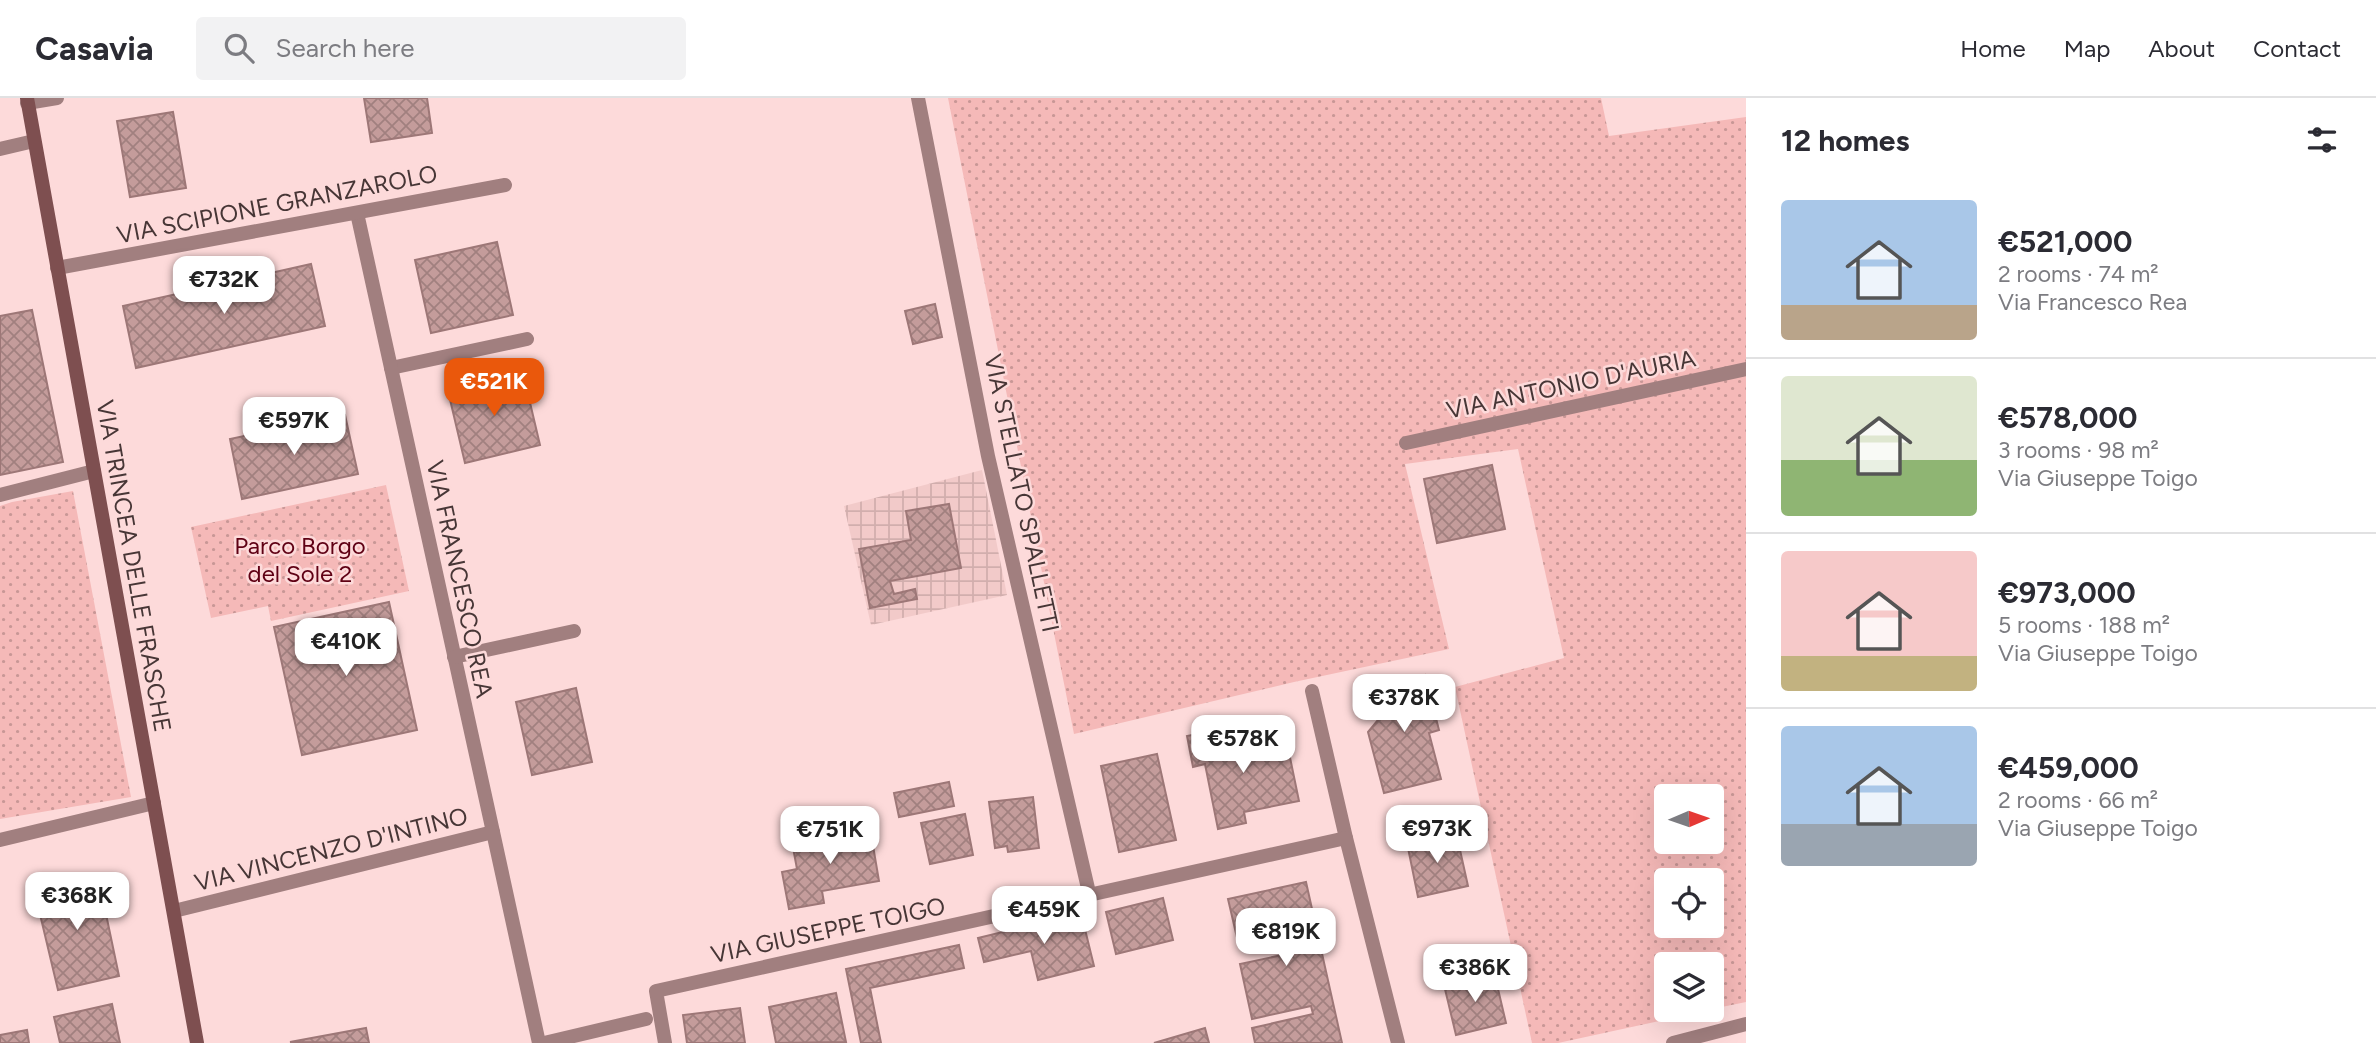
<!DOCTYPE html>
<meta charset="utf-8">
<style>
body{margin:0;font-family:Figtree,sans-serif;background:#f2f2f3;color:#2b2b33;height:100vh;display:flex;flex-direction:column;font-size:26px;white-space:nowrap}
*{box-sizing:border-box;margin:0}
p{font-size:23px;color:#7c7c81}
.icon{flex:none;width:38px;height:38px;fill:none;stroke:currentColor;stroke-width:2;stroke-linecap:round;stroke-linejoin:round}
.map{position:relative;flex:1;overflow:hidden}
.panel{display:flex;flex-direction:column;background:#fff;width:630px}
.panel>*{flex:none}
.needle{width:46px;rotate:88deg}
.buttons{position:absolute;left:1654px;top:686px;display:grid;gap:14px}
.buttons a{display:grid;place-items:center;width:70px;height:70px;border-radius:7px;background:#fff;box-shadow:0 7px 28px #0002;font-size:35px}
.price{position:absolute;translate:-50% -60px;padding:0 16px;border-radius:14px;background:#fff;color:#222;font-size:23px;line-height:46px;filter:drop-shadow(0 2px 4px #0008)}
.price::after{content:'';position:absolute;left:50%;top:42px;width:21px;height:16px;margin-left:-10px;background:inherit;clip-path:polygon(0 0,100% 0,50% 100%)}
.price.current{background:#ea580c;color:#fff}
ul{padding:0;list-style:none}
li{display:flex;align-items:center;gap:21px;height:175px;padding:0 35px}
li+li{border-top:2px solid #e1e1e2}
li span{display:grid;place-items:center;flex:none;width:196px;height:140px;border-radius:7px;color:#555}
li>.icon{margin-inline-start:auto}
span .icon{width:84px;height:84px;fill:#fffc;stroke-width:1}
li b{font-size:30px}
h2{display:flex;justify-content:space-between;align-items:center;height:84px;padding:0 35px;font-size:30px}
header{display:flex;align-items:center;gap:42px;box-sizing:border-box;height:98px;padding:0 35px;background:#fff;border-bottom:2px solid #e1e1e2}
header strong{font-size:33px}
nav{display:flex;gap:38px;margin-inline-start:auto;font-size:24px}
.search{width:490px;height:63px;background:#f2f2f3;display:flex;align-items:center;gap:18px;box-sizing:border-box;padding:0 24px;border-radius:7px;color:#7c7c81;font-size:26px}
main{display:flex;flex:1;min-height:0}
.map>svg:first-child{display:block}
.industrial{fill:url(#industrial-grid)}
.green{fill:url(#green-dots);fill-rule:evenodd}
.building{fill:url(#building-cross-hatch);stroke:#9d7777;stroke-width:2}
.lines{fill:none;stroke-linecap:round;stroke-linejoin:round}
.lane{stroke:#a17f7f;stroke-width:14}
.street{stroke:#a17f7f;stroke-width:14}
.secondary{stroke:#7e4f50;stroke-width:14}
.labels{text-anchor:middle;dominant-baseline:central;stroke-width:5;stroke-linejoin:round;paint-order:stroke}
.street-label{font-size:24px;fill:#473636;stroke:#fddada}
.park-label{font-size:24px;fill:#5f0014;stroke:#fddada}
</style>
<header>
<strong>Casavia</strong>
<div class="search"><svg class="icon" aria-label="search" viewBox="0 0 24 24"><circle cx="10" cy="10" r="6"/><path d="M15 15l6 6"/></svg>Search here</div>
<nav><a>Home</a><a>Map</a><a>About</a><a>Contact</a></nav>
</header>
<main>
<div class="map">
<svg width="1746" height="945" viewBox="0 0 1746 945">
<defs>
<pattern id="industrial-grid" width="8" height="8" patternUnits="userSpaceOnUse" patternTransform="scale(1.75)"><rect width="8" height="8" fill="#f2cac9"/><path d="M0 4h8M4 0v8" fill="none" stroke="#d1aead"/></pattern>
<pattern id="green-dots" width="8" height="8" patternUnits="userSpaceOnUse" patternTransform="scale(1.75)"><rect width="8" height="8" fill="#f5b9b8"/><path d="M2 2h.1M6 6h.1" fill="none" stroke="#c89796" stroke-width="1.8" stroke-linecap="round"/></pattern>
<pattern id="building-cross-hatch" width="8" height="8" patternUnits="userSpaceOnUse" patternTransform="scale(1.75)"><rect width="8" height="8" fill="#c49c9b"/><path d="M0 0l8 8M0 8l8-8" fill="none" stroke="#a1807f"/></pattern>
</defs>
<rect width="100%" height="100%" fill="#fddada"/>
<polygon class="industrial" points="982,372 1007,497 871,527 844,408"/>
<g class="green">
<path d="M948,0H1601L1609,38L1746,19V904L1712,911V866H1666V912H1710L1558,945H1532L1455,589L1564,560L1518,351L1405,366L1449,551L1294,584L1074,636ZM1666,698H1712V744H1666ZM1666,782H1712V828H1666Z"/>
<polygon points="386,387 409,493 271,523 268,508 211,520 191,429"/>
<polygon points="73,393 131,699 0,721 0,408 12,404"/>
</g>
<g class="building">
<polygon points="364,0 427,0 432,35 371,44"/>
<polygon points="173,14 186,90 130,99 117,23"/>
<polygon points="497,144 513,217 431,235 415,162"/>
<polygon points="311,166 325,228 136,270 123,208"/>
<polygon points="935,206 942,239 913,246 905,213"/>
<polygon points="32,212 63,364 0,377 0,218"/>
<polygon points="523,275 540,347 465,365 448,293"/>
<polygon points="345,317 358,376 242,401 230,341"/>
<polygon points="1492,367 1505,431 1437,445 1424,381"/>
<polygon points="949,406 961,470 890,483 894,496 915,491 917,501 870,510 859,451 911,442 906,413"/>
<polygon points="389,504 417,632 302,657 274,529"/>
<polygon points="1425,577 1439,632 1429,635 1441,681 1384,695 1368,634 1378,622 1370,591"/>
<polygon points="576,590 592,664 532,677 516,604"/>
<polygon points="1233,629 1239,655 1287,645 1299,703 1244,714 1246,725 1218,731 1205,666 1193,669 1187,638"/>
<polygon points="1157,656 1176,742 1119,754 1101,668"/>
<polygon points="949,684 954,708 899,719 894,695"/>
<polygon points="1033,699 1039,750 1008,754 1007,748 995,750 989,704"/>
<polygon points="965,716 973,757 930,766 921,725"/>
<polygon points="870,730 879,783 822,793 824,805 789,811 782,774 797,771 792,744"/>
<polygon points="1456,734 1468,788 1418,799 1407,745"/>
<polygon points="98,778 119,878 58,892 34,791"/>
<polygon points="1306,784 1342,945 1255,945 1252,930 1313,916 1311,908 1252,921 1240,866 1306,852 1301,830 1238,844 1228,801"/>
<polygon points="1163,800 1173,842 1116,856 1106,814"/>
<polygon points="1081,815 1094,868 1038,882 1031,853 984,864 978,840"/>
<polygon points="959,847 964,870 870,890 881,945 861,945 846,871"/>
<polygon points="1494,874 1506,925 1456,937 1444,887"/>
<polygon points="836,895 846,944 776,945 769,909"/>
<polygon points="112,906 120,945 60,945 54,919"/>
<polygon points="740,910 745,945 687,945 683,917"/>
<polygon points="366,930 369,945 290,944"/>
<polygon points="1205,930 1209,945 1154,945"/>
<polygon points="27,932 29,945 0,945 0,937"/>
</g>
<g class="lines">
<polyline class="lane" points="391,270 527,241"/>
<g class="street">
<polyline points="918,0 988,358 1090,799"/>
<polyline points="27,5 57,0"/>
<polyline points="0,51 34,43"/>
<polyline points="357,115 493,734"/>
<polyline points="57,170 505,87"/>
<polyline points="1406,345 1746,271"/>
<polyline points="0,397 94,373"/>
<polyline points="454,559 574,533"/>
<polyline points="1312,593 1346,740"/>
<polyline points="0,742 154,705"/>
<polyline points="174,813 493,734 539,945"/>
<polyline points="544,945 646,921"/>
<polyline points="665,945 656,893 1346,740 1398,945"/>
<polyline points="1673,945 1746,926"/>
</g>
<polyline class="secondary" points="27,0 197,945"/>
</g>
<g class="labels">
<g class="street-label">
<text transform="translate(277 106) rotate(-11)">VIA SCIPIONE GRANZAROLO</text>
<text transform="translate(1571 286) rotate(-12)">VIA ANTONIO D'AURIA</text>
<text transform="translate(1022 395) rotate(78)">VIA STELLATO SPALLETTI</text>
<text transform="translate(134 468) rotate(80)">VIA TRINCEA DELLE FRASCHE</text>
<text transform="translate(460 481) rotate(78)">VIA FRANCESCO REA</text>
<text transform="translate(331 751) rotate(-14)">VIA VINCENZO D'INTINO</text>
<text transform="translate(828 832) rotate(-12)">VIA GIUSEPPE TOIGO</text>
</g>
<g class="park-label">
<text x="300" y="447">Parco Borgo<tspan x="300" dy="28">del Sole 2</tspan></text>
</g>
</g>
</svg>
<div class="buttons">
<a><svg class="needle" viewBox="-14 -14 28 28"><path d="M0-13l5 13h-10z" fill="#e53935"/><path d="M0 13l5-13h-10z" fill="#7c7c81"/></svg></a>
<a><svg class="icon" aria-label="locate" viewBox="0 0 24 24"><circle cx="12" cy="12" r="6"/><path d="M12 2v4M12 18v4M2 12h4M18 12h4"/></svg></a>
<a><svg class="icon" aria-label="layers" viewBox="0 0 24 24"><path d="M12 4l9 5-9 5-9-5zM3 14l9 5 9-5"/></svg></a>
</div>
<b class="price" style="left:224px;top:218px">€732K</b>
<b class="price current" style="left:494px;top:320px">€521K</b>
<b class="price" style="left:294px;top:359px">€597K</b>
<b class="price" style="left:346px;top:580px">€410K</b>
<b class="price" style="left:1404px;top:636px">€378K</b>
<b class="price" style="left:1243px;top:677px">€578K</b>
<b class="price" style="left:1437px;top:767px">€973K</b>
<b class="price" style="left:830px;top:768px">€751K</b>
<b class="price" style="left:77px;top:834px">€368K</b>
<b class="price" style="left:1044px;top:848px">€459K</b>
<b class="price" style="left:1286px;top:870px">€819K</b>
<b class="price" style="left:1475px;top:906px">€386K</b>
</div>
<section class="panel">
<h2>12 homes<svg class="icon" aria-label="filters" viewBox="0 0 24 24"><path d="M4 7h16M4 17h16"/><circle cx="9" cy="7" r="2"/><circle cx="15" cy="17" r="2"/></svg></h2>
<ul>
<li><span style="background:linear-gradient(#a9c7e8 75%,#b9a48a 0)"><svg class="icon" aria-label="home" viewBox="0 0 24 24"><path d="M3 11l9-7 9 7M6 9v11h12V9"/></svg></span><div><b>€521,000</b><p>2 rooms · 74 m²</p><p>Via Francesco Rea</p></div></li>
<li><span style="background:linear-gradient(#dfe7d0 60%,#8fb573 0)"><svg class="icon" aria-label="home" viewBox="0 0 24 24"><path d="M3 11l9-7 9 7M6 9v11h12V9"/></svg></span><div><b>€578,000</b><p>3 rooms · 98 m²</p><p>Via Giuseppe Toigo</p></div></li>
<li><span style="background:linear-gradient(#f6c9c9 75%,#c2b280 0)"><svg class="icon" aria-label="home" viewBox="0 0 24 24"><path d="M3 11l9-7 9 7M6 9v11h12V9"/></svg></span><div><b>€973,000</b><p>5 rooms · 188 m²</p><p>Via Giuseppe Toigo</p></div></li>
<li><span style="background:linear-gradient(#a9c7e8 70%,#9aa5b1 0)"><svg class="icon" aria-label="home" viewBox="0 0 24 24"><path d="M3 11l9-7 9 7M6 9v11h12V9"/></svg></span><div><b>€459,000</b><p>2 rooms · 66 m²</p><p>Via Giuseppe Toigo</p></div></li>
</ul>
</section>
</main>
